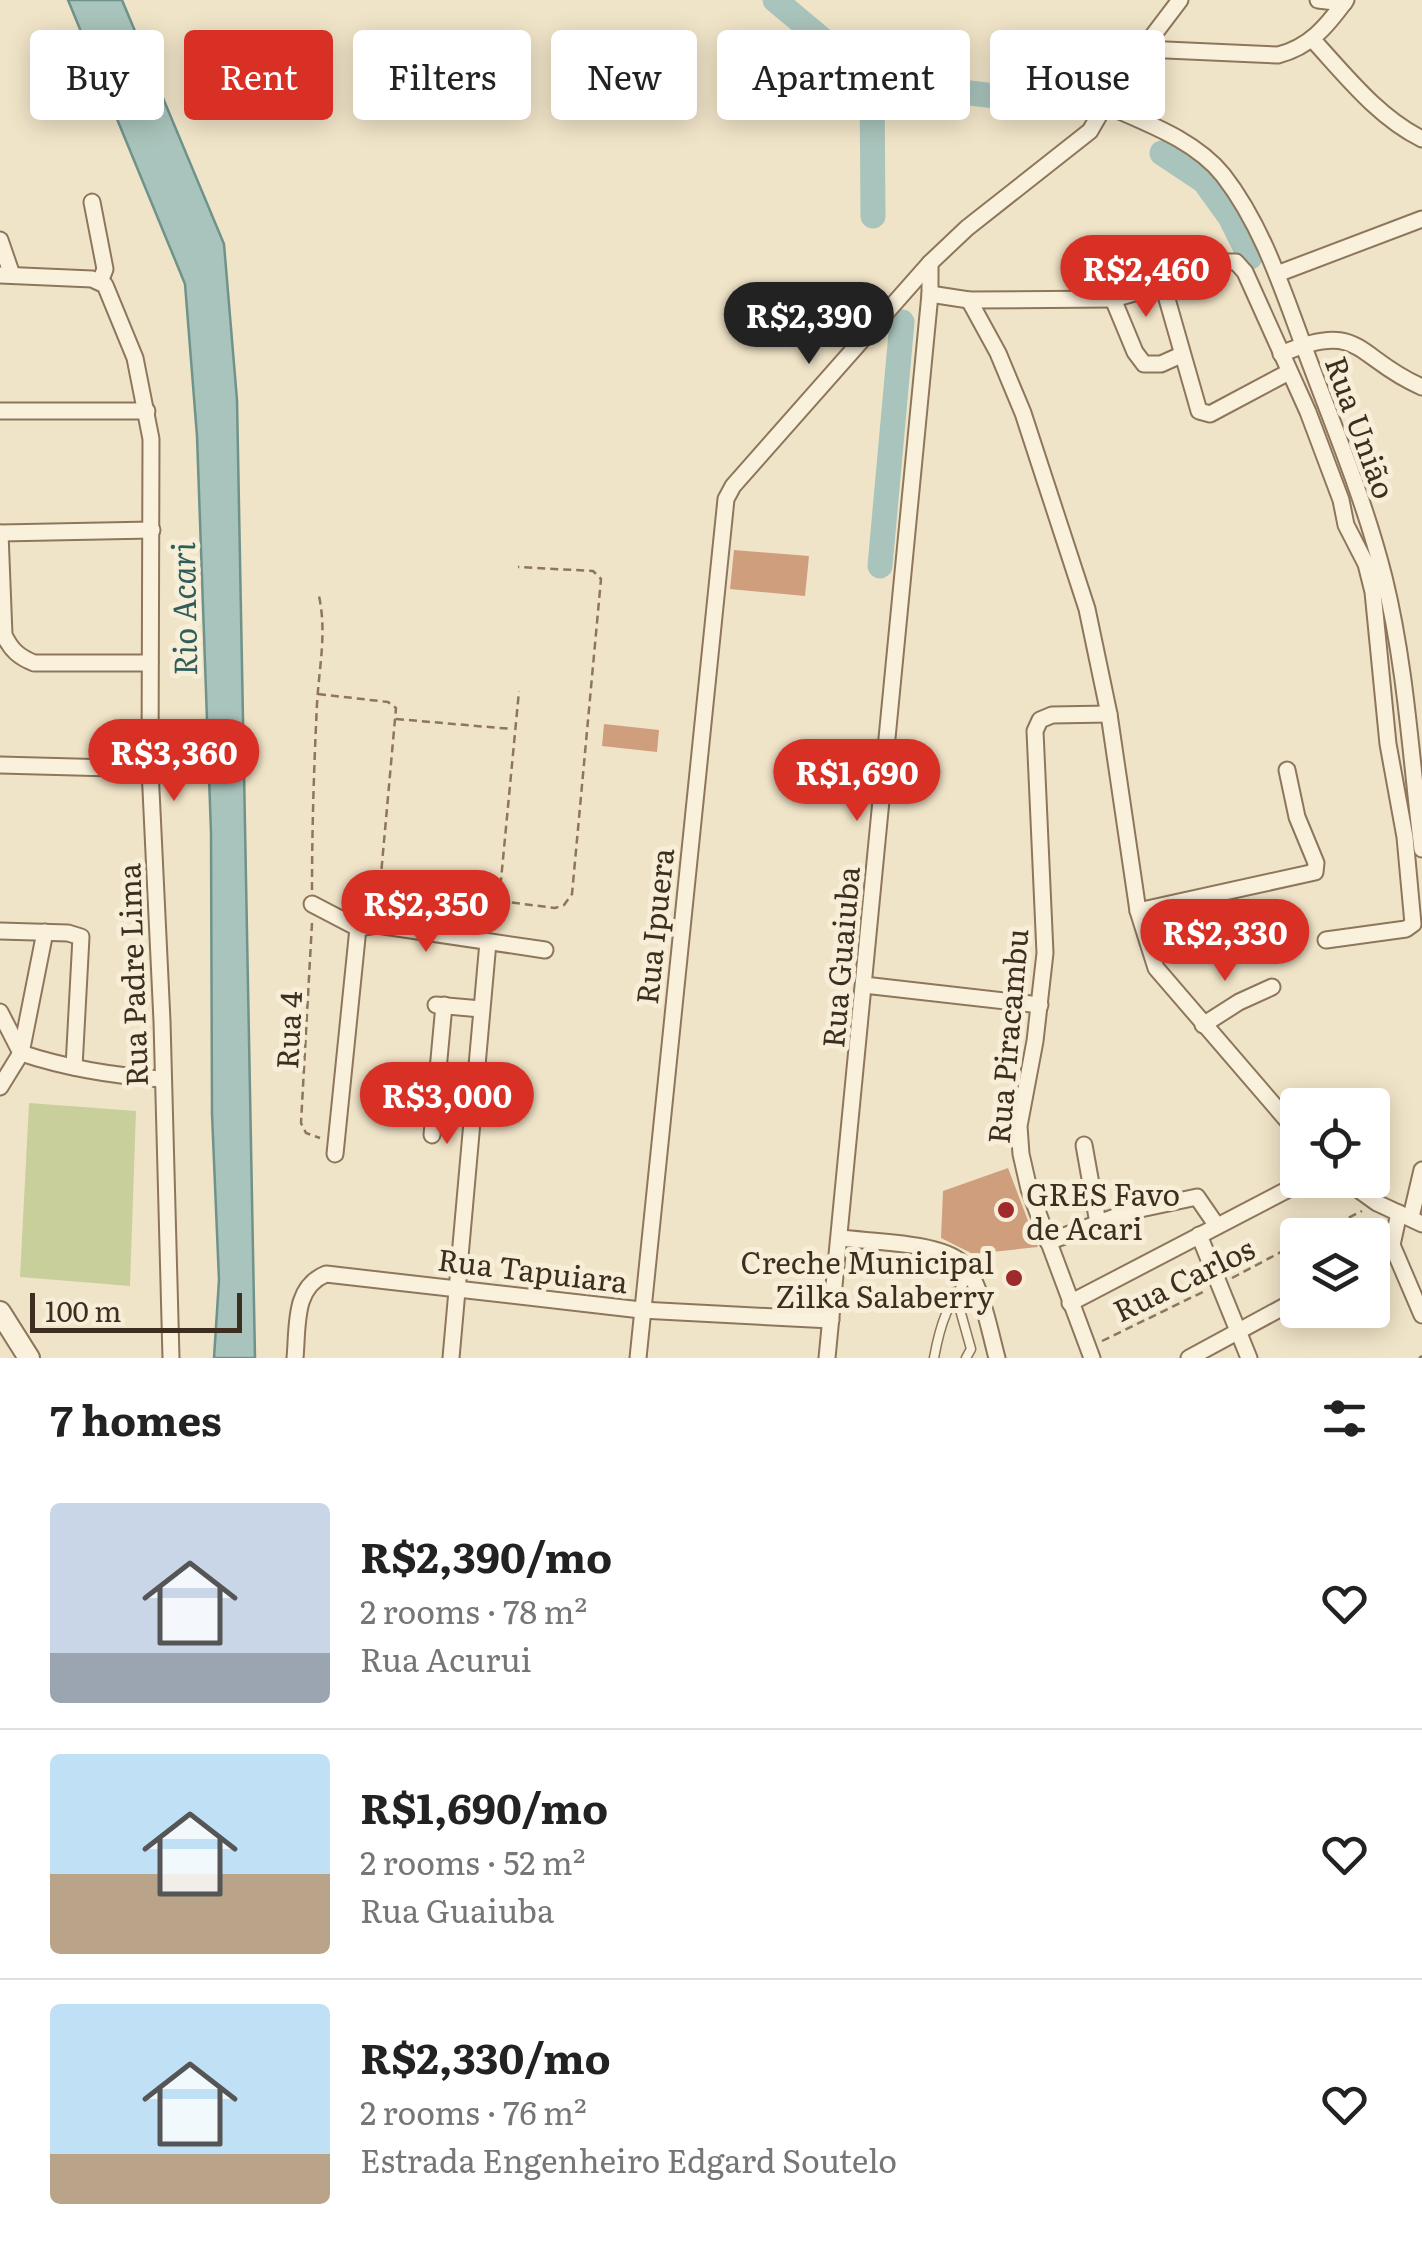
<!DOCTYPE html>
<meta charset="utf-8">
<style>
body{margin:0;font-family:Literata,serif;background:#f6f6f6;color:#222;height:100vh;display:flex;flex-direction:column;font-size:38px;white-space:nowrap}
*{box-sizing:border-box;margin:0}
p{font-size:32px;color:#767676}
.icon{flex:none;width:55px;height:55px;fill:none;stroke:currentColor;stroke-width:2;stroke-linecap:round;stroke-linejoin:round}
.map{position:relative;height:1358px;overflow:hidden}
.drawer{display:flex;flex-direction:column;background:#fff;flex:1}
.drawer>*{flex:none}
.top-card{position:absolute;left:30px;top:30px;width:1362px;height:90px;display:flex;gap:20px}
.buttons{position:absolute;left:1280px;top:1088px;display:grid;gap:20px}
.buttons a{display:grid;place-items:center;width:110px;height:110px;border-radius:10px;background:#fff;box-shadow:0 5px 25px #0003;font-size:50px}
.scale{position:absolute;left:30px;bottom:25px;width:212px;box-sizing:border-box;padding-left:10px;border:5px solid #3d2e20;border-top:0;font-size:28px;line-height:35px;white-space:nowrap;color:#3d2e20;-webkit-text-stroke:8px #f7eed8;paint-order:stroke}
.price{position:absolute;translate:-50% -85px;padding:0 22px;border-radius:35px;background:#d93025;color:#fff;font-size:32px;line-height:65px;filter:drop-shadow(0 2px 5px #0008)}
.price::after{content:'';position:absolute;left:50%;top:60px;width:30px;height:22px;margin-left:-15px;background:inherit;clip-path:polygon(0 0,100% 0,50% 100%)}
.price.active{background:#222;color:#fff}
ul{padding:0;list-style:none}
li{display:flex;align-items:center;gap:30px;height:250px;padding:0 50px}
li+li{border-top:2px solid #e0e0e0}
li span{display:grid;place-items:center;flex:none;width:280px;height:200px;border-radius:10px;color:#555}
li>.icon{margin-inline-start:auto}
span .icon{width:120px;height:120px;fill:#fffc;stroke-width:1}
li b{font-size:42px}
h2{display:flex;justify-content:space-between;align-items:center;height:120px;padding:0 50px;font-size:42px}
.chip{padding:0 35px;border-radius:10px;background:#fff;box-shadow:0 5px 25px #0003;font-size:35px;line-height:90px}
.chip.active{background:#d93025;color:#fff}
.map>svg:first-child{display:block}
.green{fill:#c9cf9b}
.water{fill:#a9c4bc;stroke:#6f938a;stroke-width:2.5}
.lines{fill:none;stroke-linecap:round;stroke-linejoin:round}
.river{stroke:#a9c4bc;stroke-width:25}
.building{fill:#cf9f7d}
.service-casing{stroke:#8d765c;stroke-width:11}
.minor-casing{stroke:#8d765c;stroke-width:19}
.tertiary-casing{stroke:#8d765c;stroke-width:24}
.path{stroke:#8d765c;stroke-width:2.5;stroke-dasharray:8 5;stroke-linecap:butt}
.service{stroke:#faf1dc;stroke-width:8}
.minor{stroke:#faf1dc;stroke-width:15}
.tertiary{stroke:#faf1dc;stroke-width:20}
.poi-dot{fill:#9e2a2b;stroke:#f7eed8;stroke-width:4}
.labels{text-anchor:middle;dominant-baseline:central;stroke-width:10;stroke-linejoin:round;paint-order:stroke}
.street-label{font-size:30px;fill:#3d2e20;stroke:#f7eed8}
.poi-label{font-size:30px;fill:#3d2e20;stroke:#f7eed8;text-anchor:start}
.water-label{font-size:32px;font-style:italic;fill:#2f5d5a;stroke:#f7eed8}
</style>
<div class="map">
<svg width="1422" height="1358" viewBox="0 0 1422 1358">
<rect width="100%" height="100%" fill="#f0e4c8"/>
<polygon class="green" points="29,1103 136,1111 130,1286 20,1277"/>
<polygon class="water" points="68,0 122,0 224,244 237,400 255,1358 214,1358 219,1280 212,1114 211,833 197,436 185,284"/>
<g class="lines">
<g class="river">
<polyline points="775,0 872,81 1077,106"/>
<polyline points="872,81 873,216"/>
<polyline points="1162,153 1204,181 1230,217 1250,257"/>
<polyline points="880,566 902,322"/>
</g>
</g>
<g class="building">
<polygon points="734,550 809,556 805,596 730,589"/>
<polygon points="604,724 659,730 657,752 602,746"/>
<polygon points="1008,1168 1038,1247 973,1254 941,1238 943,1191"/>
</g>
<g class="lines">
<g class="service-casing">
<g id="service">
<polyline points="955,1292 971,1349 966,1358"/>
<path d="M934,1358C940,1325 948,1300 971,1275"/>
</g>
</g>
<g class="minor-casing">
<g id="minor">
<polyline points="1318,0 1344,3"/>
<path d="M1313,40C1346,76 1378,117 1422,139"/>
<path d="M1144,49L1278,55C1310,47 1327,26 1346,0"/>
<path d="M1106,105C1146,123 1195,140 1223,175C1262,225 1282,288 1304,347C1332,423 1364,498 1384,577C1406,666 1411,759 1422,849"/>
<polyline points="92,202 105,269 100,282"/>
<polyline points="0,240 12,275"/>
<polyline points="1277,274 1422,219"/>
<polyline points="0,275 92,279 105,285 135,358 151,439 150,769 162,1021 171,1358"/>
<polyline points="1163,285 1199,411 1210,414 1289,372"/>
<polyline points="930,294 969,300 1113,299 1163,285 1224,262 1236,262 1245,272 1308,412 1341,500 1346,525 1366,564 1373,592 1388,744 1405,837 1413,924 1406,929 1326,940"/>
<polyline points="1113,299 1135,352 1144,364 1161,364 1181,355"/>
<polyline points="969,300 998,353 1023,413 1087,609 1109,714 1138,911 1156,968 1298,1133"/>
<path d="M1281,354C1362,319 1355,358 1422,387"/>
<polyline points="0,411 147,411"/>
<path d="M0,533L4,635C11,650 19,657 34,663H150"/>
<polyline points="0,533 152,530"/>
<polyline points="0,765 150,769"/>
<polyline points="312,904 358,928"/>
<polyline points="1138,911 1315,872 1316,863 1297,817 1287,770"/>
<polyline points="0,931 68,933 81,937 74,1067"/>
<polyline points="864,985 1040,1005"/>
<polyline points="436,1005 481,1009"/>
<path d="M0,1012L21,1053C66,1068 114,1076 162,1079"/>
<polyline points="1203,1025 1239,1002 1272,987"/>
<polyline points="0,1087 21,1053 45,932"/>
<polyline points="432,1135 444,1005"/>
<polyline points="1084,1145 1098,1223"/>
<polyline points="335,1154 358,928 377,925 545,950"/>
<polyline points="1345,1180 1377,1203 1422,1224"/>
<polyline points="1411,1217 1422,1170"/>
<polyline points="1199,1235 1249,1358"/>
<path d="M841,1238C871,1242 940,1242 962,1263C981,1281 990,1333 997,1358"/>
<polyline points="1048,1242 1131,1211 1197,1197 1217,1226"/>
<polyline points="1392,1245 1422,1315"/>
<polyline points="1372,1256 1392,1245 1399,1213"/>
<polyline points="1070,1303 1306,1180"/>
<path d="M295,1358C298,1327 293,1287 326,1274L641,1310L831,1320"/>
<polyline points="451,1358 488,942"/>
<polyline points="638,1358 726,499 733,486 930,263 967,228 1090,131 1120,79 1180,0"/>
<polyline points="827,1358 930,294 930,263"/>
<polyline points="1092,1358 1029,1189 1021,1154 1019,1126 1035,1041 1045,953 1035,731 1040,720 1052,715 1109,714"/>
<polyline points="1189,1358 1298,1299"/>
</g>
</g>
<g class="tertiary-casing">
<polyline id="tertiary" points="0,1312 29,1358"/>
</g>
<g class="path">
<polyline points="318,694 388,702 396,708 378,908"/>
<polyline points="396,719 512,729"/>
<path d="M312,890C312,828 314,766 317,704C319,667 327,634 319,596"/>
<polyline points="499,901 555,908 564,905 572,894 601,579 593,571 518,567"/>
<polyline points="312,923 301,1123 306,1133 320,1138"/>
<polyline points="452,923 454,909 460,902 499,901 519,691"/>
<polyline points="1314,1235 1362,1211"/>
<polyline points="1232,1278 1298,1243"/>
<polyline points="1102,1341 1207,1290"/>
<polyline points="1419,1358 1422,1356"/>
</g>
<use href="#service" class="service"/>
<use href="#minor" class="minor"/>
<use href="#tertiary" class="tertiary"/>
</g>
<g class="poi-dot">
<circle cx="1006" cy="1210" r="10"/>
<circle cx="1014" cy="1278" r="10"/>
</g>
<g class="labels">
<g class="street-label">
<text transform="translate(1362 427) rotate(70)">Rua União</text>
<text transform="translate(653 926) rotate(-84)">Rua Ipuera</text>
<text transform="translate(839 957) rotate(-85)">Rua Guaiuba</text>
<text transform="translate(131 975) rotate(-92)">Rua Padre Lima</text>
<text transform="translate(287 1030) rotate(-87)">Rua 4</text>
<text transform="translate(1006 1036) rotate(-85)">Rua Piracambu</text>
<text transform="translate(533 1269) rotate(7)">Rua Tapuiara</text>
<text transform="translate(1183 1278) rotate(-26)">Rua Carlos</text>
</g>
<g class="poi-label">
<text x="1026" y="1193">GRES Favo<tspan x="1026" dy="34">de Acari</tspan></text>
<text x="994" y="1261" text-anchor="end">Creche Municipal<tspan x="994" dy="34">Zilka Salaberry</tspan></text>
</g>
<g class="water-label">
<text transform="translate(182 609) rotate(-91)">Rio Acari</text>
</g>
</g>
</svg>
<div class="buttons">
<a><svg class="icon" aria-label="locate" viewBox="0 0 24 24"><circle cx="12" cy="12" r="6"/><path d="M12 2v4M12 18v4M2 12h4M18 12h4"/></svg></a>
<a><svg class="icon" aria-label="layers" viewBox="0 0 24 24"><path d="M12 4l9 5-9 5-9-5zM3 14l9 5 9-5"/></svg></a>
</div>
<div class="scale">100 m</div>
<b class="price" style="left:1146px;top:320px">R$2,460</b>
<b class="price active" style="left:809px;top:367px">R$2,390</b>
<b class="price" style="left:174px;top:804px">R$3,360</b>
<b class="price" style="left:857px;top:824px">R$1,690</b>
<b class="price" style="left:426px;top:955px">R$2,350</b>
<b class="price" style="left:1225px;top:984px">R$2,330</b>
<b class="price" style="left:447px;top:1147px">R$3,000</b>
<div class="top-card">
<a class="chip">Buy</a>
<a class="chip active">Rent</a>
<a class="chip">Filters</a>
<a class="chip">New</a>
<a class="chip">Apartment</a>
<a class="chip">House</a>
</div>
</div>
<section class="drawer">
<h2>7 homes<svg class="icon" aria-label="filters" viewBox="0 0 24 24"><path d="M4 7h16M4 17h16"/><circle cx="9" cy="7" r="2"/><circle cx="15" cy="17" r="2"/></svg></h2>
<ul>
<li><span style="background:linear-gradient(#c9d6e8 75%,#9aa5b1 0)"><svg class="icon" aria-label="home" viewBox="0 0 24 24"><path d="M3 11l9-7 9 7M6 9v11h12V9"/></svg></span><div><b>R$2,390/mo</b><p>2 rooms · 78 m²</p><p>Rua Acurui</p></div><svg class="icon" aria-label="heart" viewBox="0 0 24 24"><path d="M12 20l-8-8c-3-5 5-10 8-4 3-6 11-1 8 4z"/></svg></li>
<li><span style="background:linear-gradient(#bfe0f5 60%,#b9a48a 0)"><svg class="icon" aria-label="home" viewBox="0 0 24 24"><path d="M3 11l9-7 9 7M6 9v11h12V9"/></svg></span><div><b>R$1,690/mo</b><p>2 rooms · 52 m²</p><p>Rua Guaiuba</p></div><svg class="icon" aria-label="heart" viewBox="0 0 24 24"><path d="M12 20l-8-8c-3-5 5-10 8-4 3-6 11-1 8 4z"/></svg></li>
<li><span style="background:linear-gradient(#bfe0f5 75%,#b9a48a 0)"><svg class="icon" aria-label="home" viewBox="0 0 24 24"><path d="M3 11l9-7 9 7M6 9v11h12V9"/></svg></span><div><b>R$2,330/mo</b><p>2 rooms · 76 m²</p><p>Estrada Engenheiro Edgard Soutelo</p></div><svg class="icon" aria-label="heart" viewBox="0 0 24 24"><path d="M12 20l-8-8c-3-5 5-10 8-4 3-6 11-1 8 4z"/></svg></li>
</ul>
</section>
